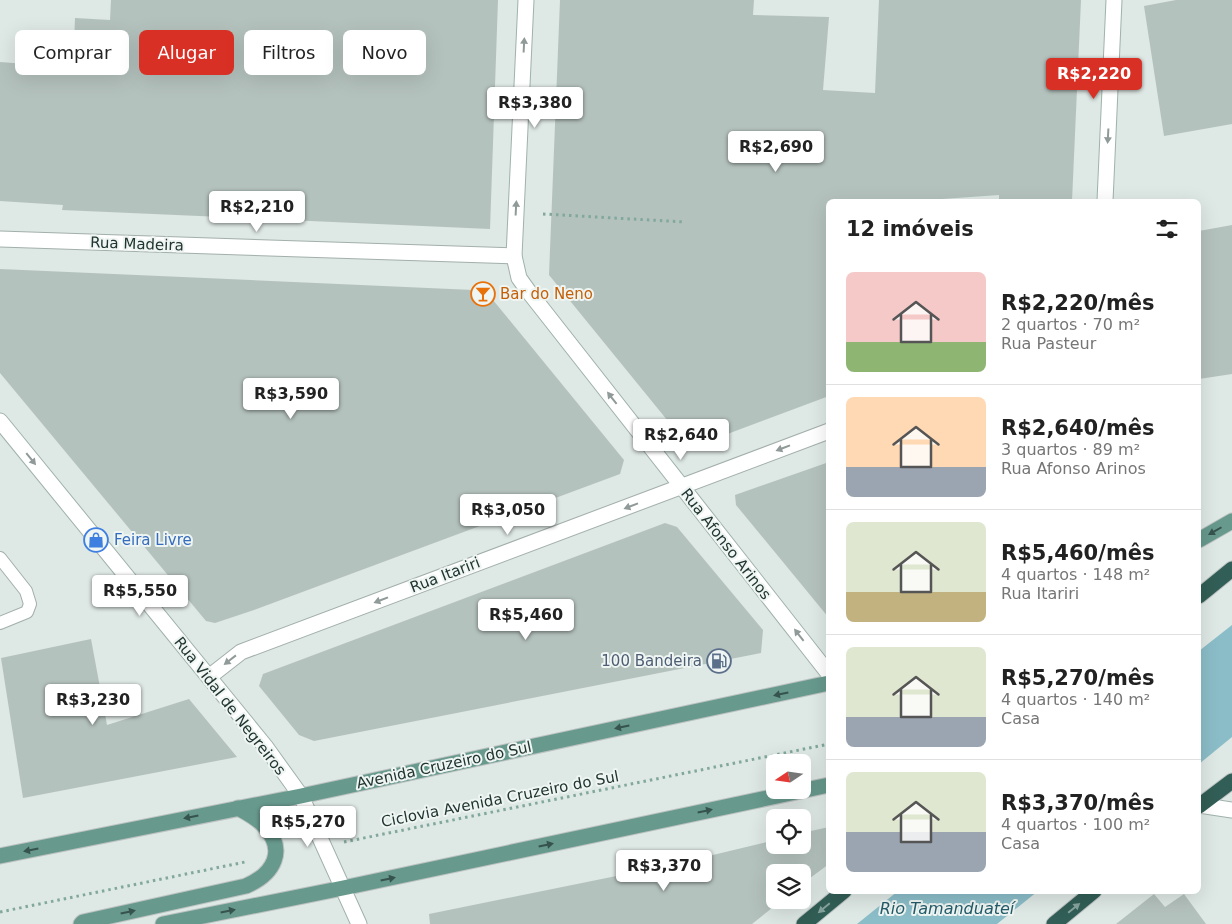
<!DOCTYPE html>
<html lang="pt">
<meta charset="utf-8">
<style>
body{margin:0;font-family:"DejaVu Sans",sans-serif;background:#f6f6f6;color:#222;height:100vh;display:flex;flex-direction:column;font-size:19px;white-space:nowrap}
*{box-sizing:border-box;margin:0}
p{font-size:16px;color:#767676}
.icon{flex:none;width:28px;height:28px;fill:none;stroke:currentColor;stroke-width:2;stroke-linecap:round;stroke-linejoin:round}
.map{position:relative;flex:1;overflow:hidden}
.side{position:absolute;left:826px;top:199px;width:375px;height:695px;display:flex;flex-direction:column;background:#fff;border-radius:8px;box-shadow:0 5px 20px #0002}
.side>*{flex:none}
.hud{position:absolute;left:15px;top:30px;width:475px;height:45px;display:flex;gap:10px}
.needle{width:32px;rotate:257deg}
.tools{position:absolute;left:766px;top:754px;display:grid;gap:10px}
.tools a{display:grid;place-items:center;width:45px;height:45px;border-radius:8px;background:#fff;box-shadow:0 5px 20px #0002;font-size:25px}
.price{position:absolute;translate:-50% -42px;padding:0 11px;border-radius:5px;background:#fff;color:#222;font-size:16px;line-height:32px;filter:drop-shadow(0 1px 2px #0008)}
.price::after{content:'';position:absolute;left:50%;top:30px;width:15px;height:11px;margin-left:-8px;background:inherit;clip-path:polygon(0 0,100% 0,50% 100%)}
.price.on{background:#d93025;color:#fff}
ul{padding:0;list-style:none}
li{display:flex;align-items:center;gap:15px;height:125px;padding:0 20px}
li+li{border-top:1px solid #e0e0e0}
li span{display:grid;place-items:center;flex:none;width:140px;height:100px;border-radius:8px;color:#555}
li>.icon{margin-inline-start:auto}
span .icon{width:60px;height:60px;fill:#fffc;stroke-width:1}
li b{font-size:21px}
h2{display:flex;justify-content:space-between;align-items:center;height:60px;padding:0 20px;font-size:21px}
.chip{padding:0 18px;border-radius:8px;background:#fff;box-shadow:0 5px 20px #0002;font-size:18px;line-height:45px}
.chip.on{background:#d93025;color:#fff}
.map>svg:first-child{display:block}
.water{fill:#8bbdc8}
.building{fill:#b4c2bd}
.lines{fill:none;stroke-linecap:round;stroke-linejoin:round}
.lane-casing{stroke:#a2afab;stroke-width:14}
.street-casing{stroke:#a2afab;stroke-width:17}
.secondary-casing{stroke:#9fb2ab;stroke-width:17}
.primary-casing{stroke:#bcc2c1;stroke-width:17}
.highway-casing{stroke:#bcc2c1;stroke-width:17}
.path{stroke:#82a89d;stroke-width:3;stroke-dasharray:2.5 4;stroke-linecap:butt}
.lane{stroke:#fff;stroke-width:12}
.street{stroke:#fff;stroke-width:15}
.secondary{stroke:#fff;stroke-width:15}
.primary{stroke:#67998d;stroke-width:15}
.highway{stroke:#315e56;stroke-width:15}
.oneway{fill:#909a98}
.oneway2{fill:#36534d}
.oneway3{fill:#86a29c}
.labels{text-anchor:middle;dominant-baseline:central;stroke-width:4;stroke-linejoin:round;paint-order:stroke}
.street-label{font-size:15px;fill:#213531;stroke:#eef5f2}
.food-label{font-size:15px;fill:#c56008;stroke:#eef5f2;text-anchor:start}
.shop-label{font-size:15px;fill:#366cbe;stroke:#eef5f2;text-anchor:start}
.service-label{font-size:15px;fill:#4e5e75;stroke:#eef5f2;text-anchor:end}
.water-label{font-size:16px;font-style:italic;fill:#235c6a;stroke:#eef5f2}
</style>
<div class="map">
<svg width="1232" height="924" viewBox="0 0 1232 924">
<rect width="100%" height="100%" fill="#dee8e4"/>
<g class="water">
<polygon points="1232,625 1232,737 1199,764 1199,651"/>
<polygon points="898,891 1038,891 997,924 857,924"/>
</g>
<g class="building">
<polygon points="111,0 498,0 490,229 62,210 63,205 0,201 0,62 67,67 68,45 74,45 75,18 110,20"/>
<polygon points="560,0 754,0 753,15 829,17 823,90 875,93 879,0 1081,0 1072,201 999,201 999,195 942,199 942,201 829,201 829,396 698,445 685,442 549,275"/>
<polygon points="1176,0 1232,0 1232,124 1164,136 1144,6"/>
<polygon points="1232,225 1232,374 1199,379 1199,231"/>
<polygon points="0,269 473,290 480,292 493,300 624,460 620,474 254,610 215,623 206,621 0,373"/>
<polygon points="829,462 829,618 736,505 735,495"/>
<polygon points="665,523 677,527 763,630 761,653 314,741 299,735 259,686 263,674"/>
<polygon points="91,639 107,725 189,699 237,757 23,798 1,658"/>
<polygon points="829,827 829,864 802,884 802,872 775,872 775,900 782,900 752,924 430,924 429,914 646,870 658,884 692,860 775,840 775,845 802,845 802,833"/>
<polygon points="1154,894 1165,907 1184,894 1206,924 1116,924"/>
</g>
<g class="lines">
<g class="lane-casing">
<polyline id="lane" points="0,558 26,591 30,604 27,612 0,623"/>
</g>
<g class="street-casing">
<g id="street">
<polyline points="0,239 514,256"/>
<polyline points="209,677 241,652 829,431"/>
</g>
</g>
<g class="secondary-casing">
<g id="secondary">
<polyline points="526,0 514,256 519,278 529,292 829,674"/>
<polyline points="1105,201 1114,0"/>
<polyline points="0,421 265,746 301,796 359,924"/>
<polyline points="1199,805 1232,810"/>
</g>
</g>
<g class="primary-casing">
<g id="primary">
<polyline points="1199,540 1232,521"/>
<polyline points="0,856 301,796 829,683"/>
<path d="M81,924L83,922L246,886C274,874 287,850 264,826C257,818 247,813 238,808"/>
<polyline points="163,924 343,888 829,785"/>
</g>
</g>
<g class="highway-casing">
<g id="highway">
<polyline points="1199,596 1232,569"/>
<polyline points="1199,806 1232,781"/>
<polyline points="804,924 844,891"/>
<polyline points="1054,924 1094,891"/>
</g>
</g>
<g class="path">
<polyline points="543,214 685,222"/>
<polyline points="344,842 829,744"/>
<polyline points="0,912 245,862"/>
</g>
<use href="#lane" class="lane"/>
<use href="#street" class="street"/>
<use href="#secondary" class="secondary"/>
<use href="#primary" class="primary"/>
<use href="#highway" class="highway"/>
</g>
<defs><path id="oneway-solid" d="M-6-.8H1V-3.2L6.5 0L1 3.2V.8H-6Z" transform="scale(1.25)"/></defs>
<g class="oneway">
<use href="#oneway-solid" transform="translate(524 45) rotate(-87)"/>
<use href="#oneway-solid" transform="translate(1108 136) rotate(93)"/>
<use href="#oneway-solid" transform="translate(516 208) rotate(-87)"/>
<use href="#oneway-solid" transform="translate(612 398) rotate(-128)"/>
<use href="#oneway-solid" transform="translate(783 448) rotate(159)"/>
<use href="#oneway-solid" transform="translate(31 459) rotate(51)"/>
<use href="#oneway-solid" transform="translate(631 506) rotate(159)"/>
<use href="#oneway-solid" transform="translate(381 600) rotate(159)"/>
<use href="#oneway-solid" transform="translate(799 635) rotate(-128)"/>
<use href="#oneway-solid" transform="translate(230 660) rotate(142)"/>
</g>
<g class="oneway2">
<use href="#oneway-solid" transform="translate(1215 531) rotate(150)"/>
<use href="#oneway-solid" transform="translate(781 694) rotate(168)"/>
<use href="#oneway-solid" transform="translate(622 727) rotate(168)"/>
<use href="#oneway-solid" transform="translate(705 811) rotate(-12)"/>
<use href="#oneway-solid" transform="translate(191 817) rotate(169)"/>
<use href="#oneway-solid" transform="translate(546 845) rotate(-12)"/>
<use href="#oneway-solid" transform="translate(31 850) rotate(169)"/>
<use href="#oneway-solid" transform="translate(388 879) rotate(-12)"/>
<use href="#oneway-solid" transform="translate(228 911) rotate(-11)"/>
<use href="#oneway-solid" transform="translate(128 912) rotate(-12)"/>
</g>
<g class="oneway3">
<use href="#oneway-solid" transform="translate(824 908) rotate(140)"/>
<use href="#oneway-solid" transform="translate(1074 908) rotate(-39)"/>
</g>
<defs>
<g id="bar-ring" transform="scale(1.25)"><circle r="9.5" fill="#eef5f2" stroke="#e8710a" stroke-width="1.5"/><path d="M-6-5H6L.8 .8V4.5H3.5V6h-7V4.5H-.8V.8Z" fill="#e8710a"/></g>
<g id="shop-ring" transform="scale(1.25)"><circle r="9.5" fill="#eef5f2" stroke="#3f7fe0" stroke-width="1.5"/><path d="M-5-2.5h2.3a2.7 3.5 0 0 1 5.4 0H5L5.5 6h-11ZM-1.5-2.5h3a1.5 2.3 0 0 0-3 0Z" fill="#3f7fe0"/></g>
<g id="fuel-ring" transform="scale(1.25)"><circle r="9.5" fill="#eef5f2" stroke="#5c6f8a" stroke-width="1.5"/><path d="M-5.5-6h7V0h2V4h1.3V-2.5L3-4.5l.8-.8L6-3V5H2.5V1h-1V6h-7ZM-4.2-4.7v3.2H.2V-4.7Z" fill="#5c6f8a"/></g>
</defs>
<g fill-rule="evenodd">
<use href="#bar-ring" x="483" y="294"/>
<use href="#shop-ring" x="96" y="540"/>
<use href="#fuel-ring" x="719" y="661"/>
</g>
<g class="labels">
<g class="street-label">
<text transform="translate(137 244) rotate(2)">Rua Madeira</text>
<text transform="translate(726 544) rotate(52)">Rua Afonso Arinos</text>
<text transform="translate(445 575) rotate(-21)">Rua Itariri</text>
<text transform="translate(230 706) rotate(52)">Rua Vidal de Negreiros</text>
<text transform="translate(444 765) rotate(-12)">Avenida Cruzeiro do Sul</text>
<text transform="translate(500 799) rotate(-11)">Ciclovia Avenida Cruzeiro do Sul</text>
</g>
<g class="food-label">
<text x="500" y="294">Bar do Neno</text>
</g>
<g class="shop-label">
<text x="114" y="540">Feira Livre</text>
</g>
<g class="service-label">
<text x="702" y="661">100 Bandeira</text>
</g>
<g class="water-label">
<text x="947" y="908">Rio Tamanduateí</text>
</g>
</g>
</svg>
<div class="tools">
<a><svg class="needle" viewBox="-14 -14 28 28"><path d="M0-13l5 13h-10z" fill="#e53935"/><path d="M0 13l5-13h-10z" fill="#767676"/></svg></a>
<a><svg class="icon" aria-label="locate" viewBox="0 0 24 24"><circle cx="12" cy="12" r="6"/><path d="M12 2v4M12 18v4M2 12h4M18 12h4"/></svg></a>
<a><svg class="icon" aria-label="layers" viewBox="0 0 24 24"><path d="M12 4l9 5-9 5-9-5zM3 14l9 5 9-5"/></svg></a>
</div>
<b class="price on" style="left:1094px;top:100px">R$2,220</b>
<b class="price" style="left:535px;top:129px">R$3,380</b>
<b class="price" style="left:776px;top:173px">R$2,690</b>
<b class="price" style="left:257px;top:233px">R$2,210</b>
<b class="price" style="left:291px;top:420px">R$3,590</b>
<b class="price" style="left:681px;top:461px">R$2,640</b>
<b class="price" style="left:508px;top:536px">R$3,050</b>
<b class="price" style="left:140px;top:617px">R$5,550</b>
<b class="price" style="left:526px;top:641px">R$5,460</b>
<b class="price" style="left:93px;top:726px">R$3,230</b>
<b class="price" style="left:308px;top:848px">R$5,270</b>
<b class="price" style="left:664px;top:892px">R$3,370</b>
<div class="hud">
<a class="chip">Comprar</a>
<a class="chip on">Alugar</a>
<a class="chip">Filtros</a>
<a class="chip">Novo</a>
</div>
<section class="side">
<h2>12 imóveis<svg class="icon" aria-label="filters" viewBox="0 0 24 24"><path d="M4 7h16M4 17h16"/><circle cx="9" cy="7" r="2"/><circle cx="15" cy="17" r="2"/></svg></h2>
<ul>
<li><span style="background:linear-gradient(#f6c9c9 70%,#8fb573 0)"><svg class="icon" aria-label="home" viewBox="0 0 24 24"><path d="M3 11l9-7 9 7M6 9v11h12V9"/></svg></span><div><b>R$2,220/mês</b><p>2 quartos · 70 m²</p><p>Rua Pasteur</p></div></li>
<li><span style="background:linear-gradient(#ffd9b3 70%,#9aa5b1 0)"><svg class="icon" aria-label="home" viewBox="0 0 24 24"><path d="M3 11l9-7 9 7M6 9v11h12V9"/></svg></span><div><b>R$2,640/mês</b><p>3 quartos · 89 m²</p><p>Rua Afonso Arinos</p></div></li>
<li><span style="background:linear-gradient(#dfe7d0 70%,#c2b280 0)"><svg class="icon" aria-label="home" viewBox="0 0 24 24"><path d="M3 11l9-7 9 7M6 9v11h12V9"/></svg></span><div><b>R$5,460/mês</b><p>4 quartos · 148 m²</p><p>Rua Itariri</p></div></li>
<li><span style="background:linear-gradient(#dfe7d0 70%,#9aa5b1 0)"><svg class="icon" aria-label="home" viewBox="0 0 24 24"><path d="M3 11l9-7 9 7M6 9v11h12V9"/></svg></span><div><b>R$5,270/mês</b><p>4 quartos · 140 m²</p><p>Casa</p></div></li>
<li><span style="background:linear-gradient(#dfe7d0 60%,#9aa5b1 0)"><svg class="icon" aria-label="home" viewBox="0 0 24 24"><path d="M3 11l9-7 9 7M6 9v11h12V9"/></svg></span><div><b>R$3,370/mês</b><p>4 quartos · 100 m²</p><p>Casa</p></div></li>
</ul>
</section>
</div>
